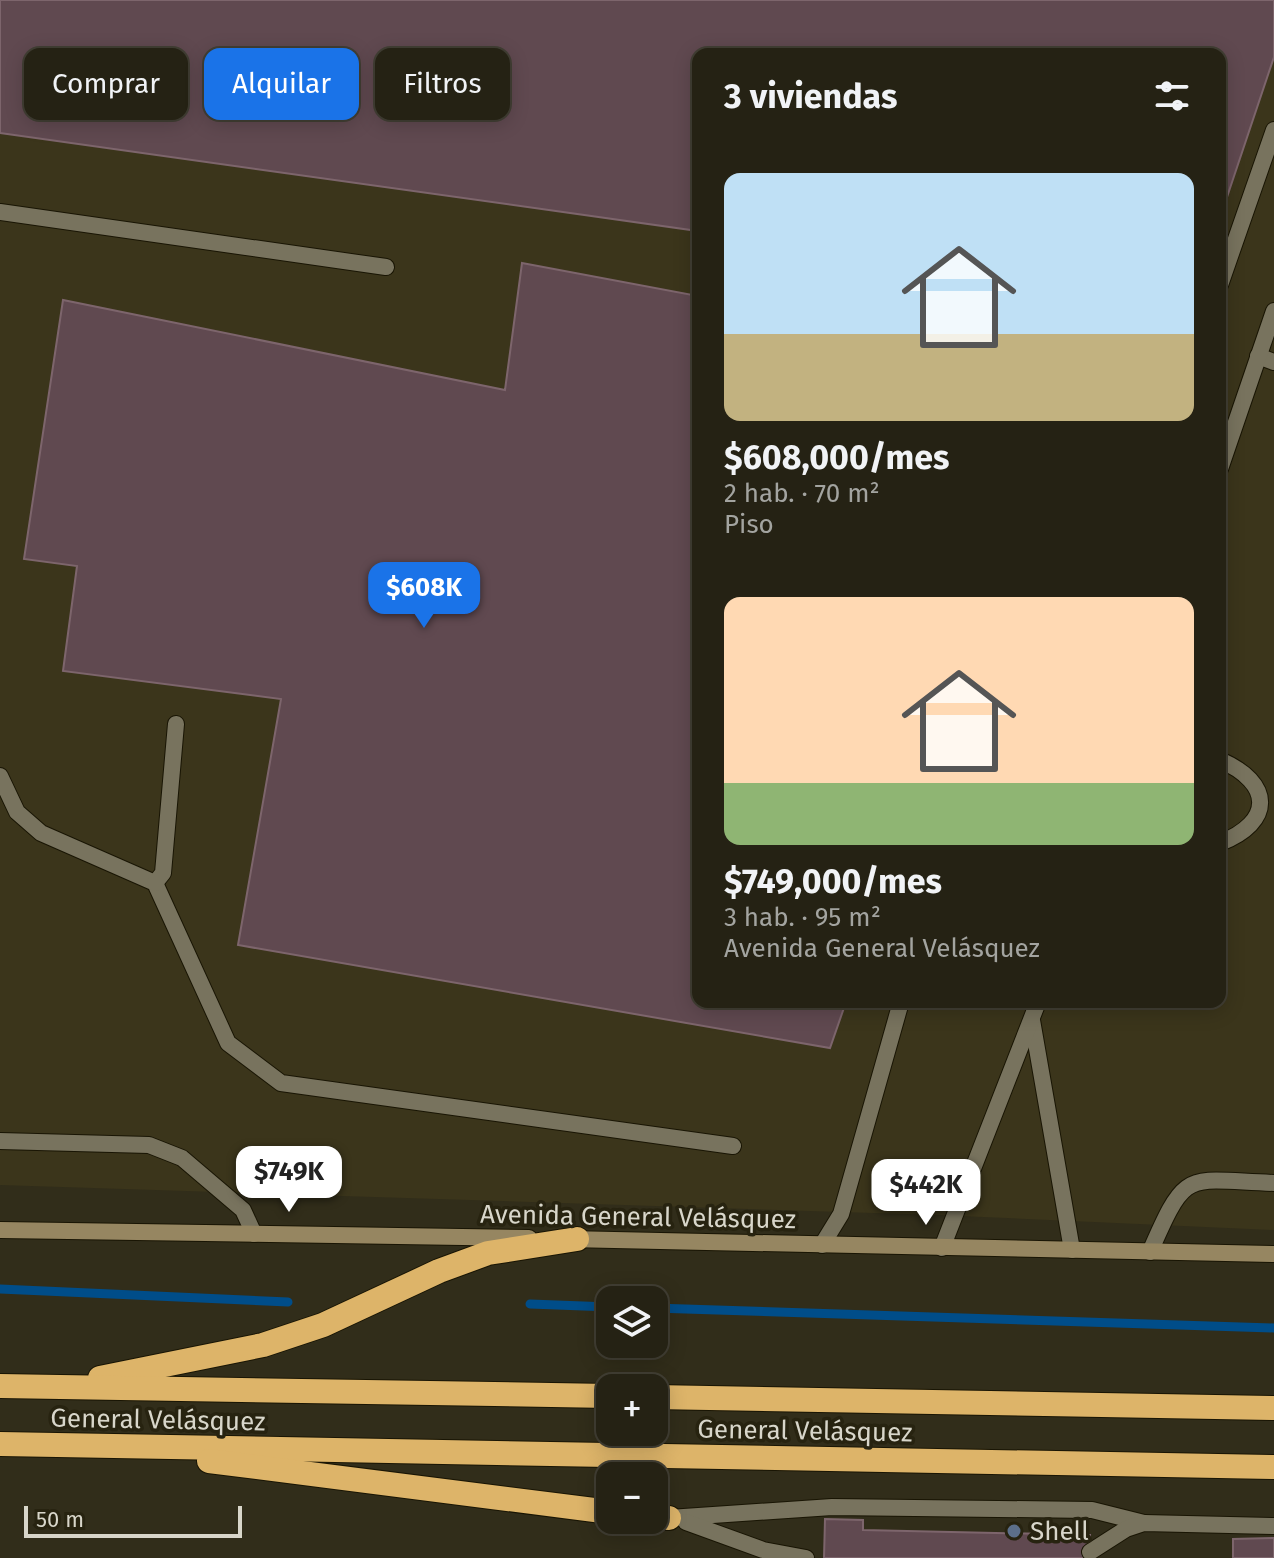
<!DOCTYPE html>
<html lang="es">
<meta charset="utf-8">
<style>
body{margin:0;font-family:"Fira Sans",sans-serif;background:#312f22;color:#f1f3f6;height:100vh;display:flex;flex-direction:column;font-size:30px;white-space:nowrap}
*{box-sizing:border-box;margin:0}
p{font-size:26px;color:#a3a4a0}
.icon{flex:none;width:44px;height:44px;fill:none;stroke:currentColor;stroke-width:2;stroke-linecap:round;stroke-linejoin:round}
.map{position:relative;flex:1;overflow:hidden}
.sheet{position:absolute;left:692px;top:48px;width:534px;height:960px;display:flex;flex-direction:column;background:#252214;border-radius:16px;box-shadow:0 4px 20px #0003,0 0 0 2px #423f34}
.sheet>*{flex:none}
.hud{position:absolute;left:24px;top:48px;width:548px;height:72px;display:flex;gap:16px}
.buttons{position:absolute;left:596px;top:1286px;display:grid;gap:16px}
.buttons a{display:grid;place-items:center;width:72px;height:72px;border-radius:16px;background:#252214;box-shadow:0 4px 20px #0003,0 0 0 2px #423f34;font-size:40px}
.scale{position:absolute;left:24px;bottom:20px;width:218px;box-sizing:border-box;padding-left:8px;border:4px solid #d8d6ca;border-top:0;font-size:22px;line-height:28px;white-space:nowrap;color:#d8d6ca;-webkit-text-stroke:6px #272310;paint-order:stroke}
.price{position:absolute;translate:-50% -68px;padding:0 18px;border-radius:16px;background:#fff;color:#222;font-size:26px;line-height:52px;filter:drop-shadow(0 2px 4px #0008)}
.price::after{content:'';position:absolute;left:50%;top:48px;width:24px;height:18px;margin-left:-12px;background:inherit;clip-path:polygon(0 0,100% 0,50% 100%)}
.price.current{background:#1a73e8;color:#fff}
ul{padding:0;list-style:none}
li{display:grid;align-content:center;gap:16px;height:424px;padding:0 32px}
li span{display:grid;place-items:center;height:248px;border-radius:16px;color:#555}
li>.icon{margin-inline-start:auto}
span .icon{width:144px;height:144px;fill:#fffc;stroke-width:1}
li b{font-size:34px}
h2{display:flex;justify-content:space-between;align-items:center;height:96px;padding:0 32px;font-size:34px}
.pill{padding:0 28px;border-radius:16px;background:#252214;box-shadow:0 4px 20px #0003,0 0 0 2px #423f34;font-size:28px;line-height:72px}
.pill.current{background:#1a73e8;color:#fff}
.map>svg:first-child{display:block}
.built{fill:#3b351b;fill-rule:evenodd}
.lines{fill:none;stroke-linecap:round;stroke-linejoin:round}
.stream{stroke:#004d89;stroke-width:9}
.building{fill:#604950;stroke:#7d656c;stroke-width:2}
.lane-casing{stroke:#191504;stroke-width:18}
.secondary-casing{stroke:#191504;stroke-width:18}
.highway-casing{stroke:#191504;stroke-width:26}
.lane{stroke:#78735e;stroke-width:16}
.secondary{stroke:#968661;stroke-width:16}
.highway{stroke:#ddb469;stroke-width:24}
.service-dot{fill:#5c6f8a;stroke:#272310;stroke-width:3}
.labels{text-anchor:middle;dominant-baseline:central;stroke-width:7;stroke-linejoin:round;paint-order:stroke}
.street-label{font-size:26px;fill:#d8d6ca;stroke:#272310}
.poi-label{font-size:26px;fill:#d8d6ca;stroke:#272310;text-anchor:start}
</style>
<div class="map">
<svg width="1274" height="1558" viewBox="0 0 1274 1558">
<rect width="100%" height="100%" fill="#312d1a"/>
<path class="built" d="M0,0H1274V1230L937,1215L0,1185ZM698,54H1220V1002H698Z"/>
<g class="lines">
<g class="stream">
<polyline points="0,1289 288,1302"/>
<polyline points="530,1304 610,1307"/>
<polyline points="654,1308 1274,1328"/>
</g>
</g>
<g class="building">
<polygon points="0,0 1274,0 1274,57 1220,218 1220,54 698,54 698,231 0,133"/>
<polygon points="522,263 698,296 698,1002 846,1002 830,1048 238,945 281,699 63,671 77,566 24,559 63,300 505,390"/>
<polygon points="825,1519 863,1520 863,1530 1090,1535 1090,1558 824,1558"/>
<polygon points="1274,1538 1274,1558 1233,1558 1233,1539"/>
</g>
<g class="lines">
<g class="lane-casing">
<g id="lane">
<polyline points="0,212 386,267"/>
<polyline points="1220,285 1274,130"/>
<polyline points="1258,356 1274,362"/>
<polyline points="1220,469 1274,311"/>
<path d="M1220,760C1273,783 1274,822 1220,843"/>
<polyline points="0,776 17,812 41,833 155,883 228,1043 281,1083 733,1146"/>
<polyline points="155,883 163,873 176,724"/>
<polyline points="1032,1020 1072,1250"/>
<polyline points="0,1141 149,1145 182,1158 243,1210 254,1234"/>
<polyline points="822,1245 841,1214 901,1002"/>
<polyline points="942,1248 1038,1002"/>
<path d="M1150,1252C1187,1167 1185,1180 1274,1183"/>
<polyline points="669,1518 832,1507 1092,1510 1144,1523"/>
<polyline points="686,1522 763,1550 806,1558"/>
<polyline points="1090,1552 1126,1529 1144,1523 1274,1526"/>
</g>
</g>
<g class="secondary-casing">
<g id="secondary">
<polyline points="0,1230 529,1238"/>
<polyline points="568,1239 1274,1254"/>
</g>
</g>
<g class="highway-casing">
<g id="highway">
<polyline points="100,1378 263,1345 323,1325 439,1271 488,1253 577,1239"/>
<polyline points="0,1386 610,1396"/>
<polyline points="654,1397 1274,1408"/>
<polyline points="0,1444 1274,1467"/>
<polyline points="209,1461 610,1512"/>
<polyline points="654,1517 669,1518"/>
</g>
</g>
<use href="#lane" class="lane"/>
<use href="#secondary" class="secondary"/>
<use href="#highway" class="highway"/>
</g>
<circle class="service-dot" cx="1014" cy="1531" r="8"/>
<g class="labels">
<g class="street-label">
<text transform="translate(638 1217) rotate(1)">Avenida General Velásquez</text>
<text transform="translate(158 1420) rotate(1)">General Velásquez</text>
<text transform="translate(805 1431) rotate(1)">General Velásquez</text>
</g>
<g class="poi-label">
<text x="1030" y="1531">Shell</text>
</g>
</g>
</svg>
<div class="buttons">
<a><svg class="icon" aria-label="layers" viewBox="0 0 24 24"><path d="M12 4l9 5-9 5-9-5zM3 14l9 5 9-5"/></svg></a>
<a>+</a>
<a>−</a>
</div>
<div class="scale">50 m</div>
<b class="price current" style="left:424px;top:630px">$608K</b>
<b class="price" style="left:289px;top:1214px">$749K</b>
<b class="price" style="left:926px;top:1227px">$442K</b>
<div class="hud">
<a class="pill">Comprar</a>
<a class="pill current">Alquilar</a>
<a class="pill">Filtros</a>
</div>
<section class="sheet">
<h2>3 viviendas<svg class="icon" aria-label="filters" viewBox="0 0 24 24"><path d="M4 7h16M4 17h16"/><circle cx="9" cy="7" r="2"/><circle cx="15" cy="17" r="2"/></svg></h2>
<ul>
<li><span style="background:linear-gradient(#bfe0f5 65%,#c2b280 0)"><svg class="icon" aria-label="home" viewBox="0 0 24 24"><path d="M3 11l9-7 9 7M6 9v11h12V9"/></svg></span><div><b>$608,000/mes</b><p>2 hab. · 70 m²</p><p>Piso</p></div></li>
<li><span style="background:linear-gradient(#ffd9b3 75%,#8fb573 0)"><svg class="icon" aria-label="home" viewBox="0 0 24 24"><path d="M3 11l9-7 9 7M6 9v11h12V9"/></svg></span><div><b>$749,000/mes</b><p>3 hab. · 95 m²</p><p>Avenida General Velásquez</p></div></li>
</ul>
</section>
</div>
